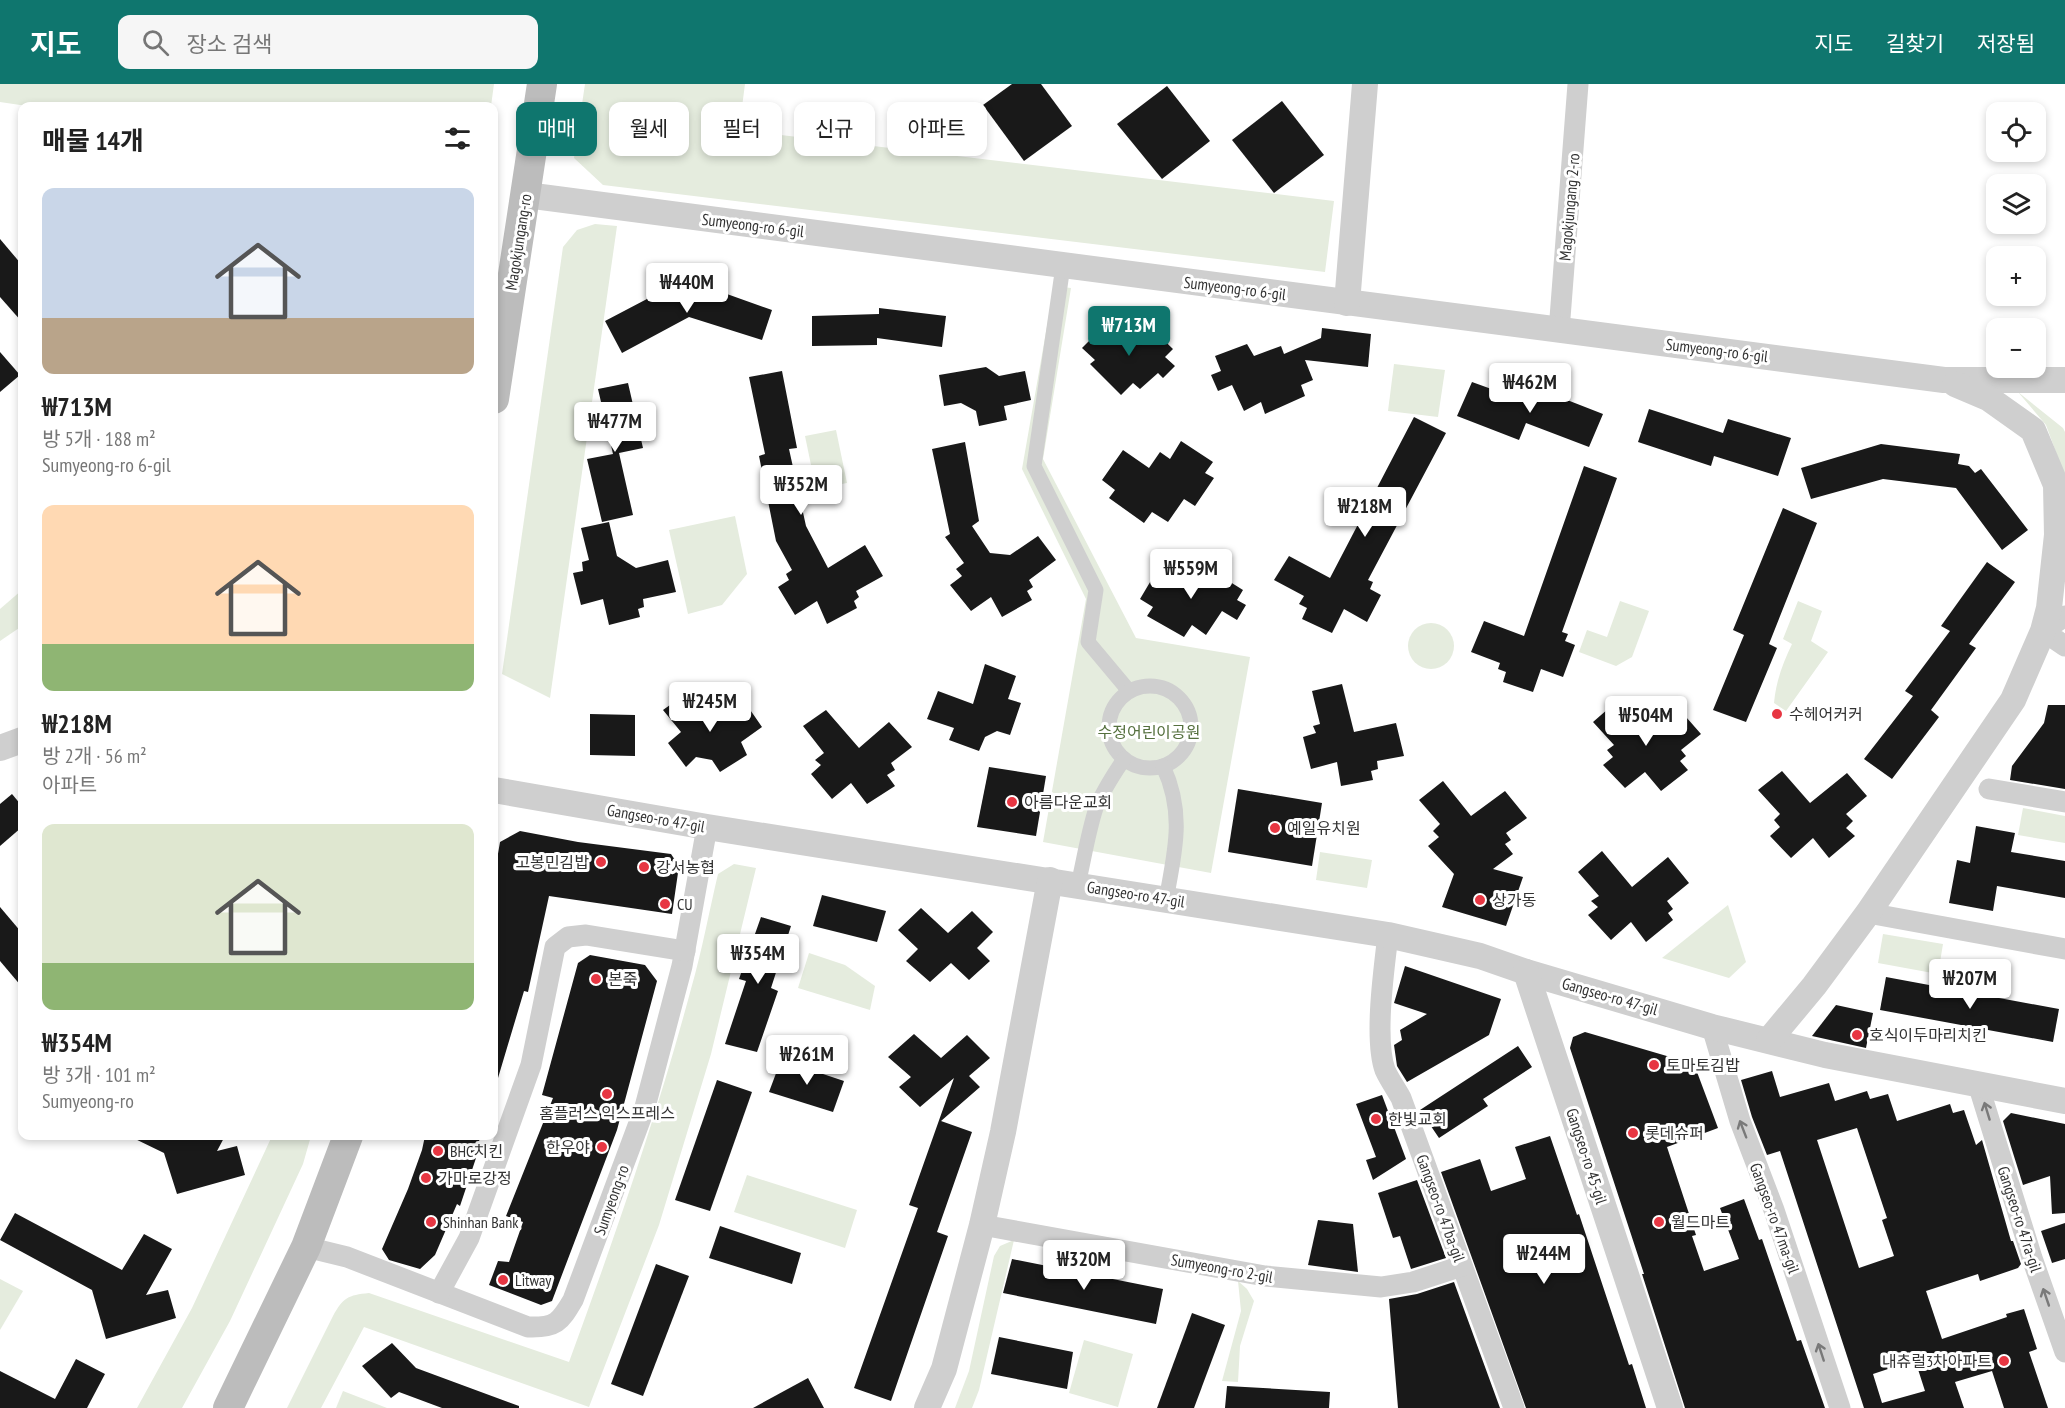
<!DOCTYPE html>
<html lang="ko">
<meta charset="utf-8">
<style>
body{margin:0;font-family:"PT Sans Narrow","Noto Sans KR",sans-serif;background:#f6f6f6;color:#222;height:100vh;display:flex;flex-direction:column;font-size:22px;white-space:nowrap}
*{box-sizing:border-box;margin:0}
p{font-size:20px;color:#767676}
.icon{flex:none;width:33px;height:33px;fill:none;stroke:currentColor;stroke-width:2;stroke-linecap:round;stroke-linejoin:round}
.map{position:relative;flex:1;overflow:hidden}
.details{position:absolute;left:18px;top:18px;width:480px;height:1038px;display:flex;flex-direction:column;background:#fff;border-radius:12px;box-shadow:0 3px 9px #0003}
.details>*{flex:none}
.hud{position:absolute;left:516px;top:18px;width:570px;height:54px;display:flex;gap:12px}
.buttons{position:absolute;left:1986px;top:18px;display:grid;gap:12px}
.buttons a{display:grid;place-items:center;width:60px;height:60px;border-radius:12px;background:#fff;box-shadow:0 3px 9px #0003;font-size:30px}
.price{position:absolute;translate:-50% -51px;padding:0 14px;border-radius:6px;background:#fff;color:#222;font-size:20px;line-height:39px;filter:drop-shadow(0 2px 3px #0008)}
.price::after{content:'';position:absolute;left:50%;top:36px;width:18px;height:14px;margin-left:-9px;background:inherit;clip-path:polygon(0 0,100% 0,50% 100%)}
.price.on{background:#0f766e;color:#fff}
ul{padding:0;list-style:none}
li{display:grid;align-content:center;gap:12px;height:318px;padding:0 24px}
li span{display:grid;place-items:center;height:186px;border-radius:12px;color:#555}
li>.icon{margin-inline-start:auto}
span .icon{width:108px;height:108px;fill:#fffc;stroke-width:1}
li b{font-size:26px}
h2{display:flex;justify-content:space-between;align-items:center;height:72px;padding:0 24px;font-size:26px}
.chip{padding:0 21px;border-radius:12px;background:#fff;box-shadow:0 3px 9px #0003;font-size:21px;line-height:54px}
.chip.on{background:#0f766e;color:#fff}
header{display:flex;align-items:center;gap:36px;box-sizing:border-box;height:84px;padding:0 30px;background:#0f766e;color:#fff}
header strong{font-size:28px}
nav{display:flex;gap:33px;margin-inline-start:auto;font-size:21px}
.search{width:420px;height:54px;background:#f6f6f6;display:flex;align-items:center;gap:15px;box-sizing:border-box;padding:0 21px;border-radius:12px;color:#767676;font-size:22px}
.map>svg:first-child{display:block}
.green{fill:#e5ecde}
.building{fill:#191919;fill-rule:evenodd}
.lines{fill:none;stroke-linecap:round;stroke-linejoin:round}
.pedestrian{stroke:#cfcfcf;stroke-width:15}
.minor{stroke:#cfcfcf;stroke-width:21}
.tertiary{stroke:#cfcfcf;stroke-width:26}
.secondary{stroke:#bcbcbc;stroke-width:30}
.oneway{stroke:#797979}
.poi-dot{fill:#e73642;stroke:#fff;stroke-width:2}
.labels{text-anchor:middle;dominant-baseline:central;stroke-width:6;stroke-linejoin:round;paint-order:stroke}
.street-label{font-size:16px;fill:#323232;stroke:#fff}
.poi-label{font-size:16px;fill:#323232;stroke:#fff;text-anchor:start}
.park-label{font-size:16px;fill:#55703e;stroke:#fff}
</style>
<header>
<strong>지도</strong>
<div class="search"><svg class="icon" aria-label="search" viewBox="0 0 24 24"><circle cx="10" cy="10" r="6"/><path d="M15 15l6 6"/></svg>장소 검색</div>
<nav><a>지도</a><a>길찾기</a><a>저장됨</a></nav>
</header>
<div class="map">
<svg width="2065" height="1324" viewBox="0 0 2065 1324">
<rect width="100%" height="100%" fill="#fff"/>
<g class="green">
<polygon points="0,0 494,0 491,22 27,22 0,18"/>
<polygon points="585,0 745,0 739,46 1334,117 1325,188 603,101 574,74"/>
<polygon points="595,140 617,142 550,614 502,590 563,163 577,146"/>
<polygon points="1054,202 1071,204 1043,375 1136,554 1250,573 1211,789 1043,758 1086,515 1022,385"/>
<polygon points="1394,280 1445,286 1438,333 1388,327"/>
<polygon points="2018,308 2063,344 2065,348 2065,393 2046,341"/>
<polygon points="836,346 847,399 816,405 805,352"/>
<polygon points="735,432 747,490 722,521 688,530 669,446"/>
<polygon points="22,506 22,542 0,557 0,525"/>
<polygon points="1620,517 1649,527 1632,573 1616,582 1579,568 1587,546 1607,553"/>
<path d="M1798,517L1822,527L1811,557L1828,568L1786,627L1774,619C1776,597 1783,579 1792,560L1783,555Z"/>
<circle cx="1431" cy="562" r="23"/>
<polygon points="2023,724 2065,732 2065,759 2018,751"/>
<polygon points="1320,768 1372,776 1367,804 1316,796"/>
<path d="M734,780L756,784L711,970L659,1141L589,1323L364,1243L321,1324H287L333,1232C343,1214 348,1211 369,1209L569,1278C614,1155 657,1032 691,905C702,867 709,828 718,790Z"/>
<polygon points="1728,821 1746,878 1729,894 1662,874"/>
<polygon points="1883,850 1943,860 1938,890 1878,879"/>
<polygon points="809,869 845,881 875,902 870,926 798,904"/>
<polygon points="272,1052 311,1052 303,1080 230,1237 182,1324 137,1324 192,1224"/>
<polygon points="747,1091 857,1126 845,1164 734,1128"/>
<polygon points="1014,1156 979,1306 972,1324 955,1324 969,1287 994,1172 1000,1162"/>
<polygon points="0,1195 23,1207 0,1246"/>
<polygon points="1238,1197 1247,1205 1254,1217 1240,1262 1238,1298 1222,1297 1241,1227"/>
<polygon points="1084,1256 1133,1270 1118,1323 1069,1309"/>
<polygon points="343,1307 387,1324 336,1324"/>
</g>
<g class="building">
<polygon points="1012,0 1041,0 1072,42 1024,77 983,21"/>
<polygon points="1167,2 1210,57 1162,95 1117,40"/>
<polygon points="1282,17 1324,71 1274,109 1232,56"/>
<polygon points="0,155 22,181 22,238 0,213"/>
<polygon points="685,195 772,226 762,256 689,233 622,269 605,237"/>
<polygon points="879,224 946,232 942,263 877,254 877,261 812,262 812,232 879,230"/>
<polygon points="1108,238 1123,253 1131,244 1137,251 1147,240 1173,265 1165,273 1175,282 1163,294 1158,289 1140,305 1133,299 1121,311 1090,280 1095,276 1082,264"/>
<polygon points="1322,244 1371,250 1368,283 1305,276 1313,296 1301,301 1305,312 1265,330 1261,318 1244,327 1232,301 1218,307 1211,291 1221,287 1215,272 1247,260 1254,272 1281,262 1284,270 1321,254"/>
<polygon points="0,268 20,291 0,308"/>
<polygon points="986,283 999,292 1025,287 1031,316 1004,322 1007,336 979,342 976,327 961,319 944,322 939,291"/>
<polygon points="782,287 797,364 789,365 806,442 828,484 865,461 883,492 856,507 859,513 854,517 857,524 827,540 817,517 795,531 778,503 789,496 786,490 792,486 776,457 759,372 765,370 749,293"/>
<polygon points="1472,298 1533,320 1539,305 1603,330 1589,363 1526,339 1519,356 1457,332"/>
<polygon points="628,299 643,364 619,369 633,431 602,438 587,375 613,370 598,305"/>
<polygon points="1649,325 1723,349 1728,335 1791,354 1778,392 1714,372 1711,382 1638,358"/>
<polygon points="1414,333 1446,349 1368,496 1373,498 1370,505 1381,511 1367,538 1344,525 1332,549 1302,535 1307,524 1299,520 1304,512 1274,496 1289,472 1330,494"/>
<polygon points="1181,357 1213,378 1205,389 1214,394 1195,422 1184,415 1168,438 1152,428 1144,439 1109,414 1115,406 1102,396 1123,366 1149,384 1160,368 1170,375"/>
<polygon points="965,358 979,437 972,442 990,469 1010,471 1038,452 1056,476 1029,496 1033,503 1027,507 1032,516 1002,533 991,513 971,527 950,501 962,492 956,485 964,479 945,453 950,450 932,365"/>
<polygon points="1881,360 1960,370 1958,380 1969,382 1975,389 1981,385 2028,446 2002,466 1956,404 1883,395 1811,415 1801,384"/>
<polygon points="1584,382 1617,394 1562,548 1568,550 1565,557 1575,561 1563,593 1541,585 1533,608 1503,598 1506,588 1498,585 1500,579 1471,568 1484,537 1524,552"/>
<polygon points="1783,424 1817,439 1769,560 1777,564 1746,638 1713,626 1744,551 1733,546"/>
<polygon points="609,438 617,472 636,484 668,476 676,508 643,515 644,523 638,525 640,533 609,541 603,515 581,521 573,489 583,487 582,478 589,476 581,444"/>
<polygon points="1987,478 2015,498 1969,560 1976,564 1931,626 1939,633 1892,695 1864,675 1913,612 1905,607 1950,547 1941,542"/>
<polygon points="1176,481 1203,498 1211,486 1243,506 1237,516 1246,521 1237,536 1222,527 1206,551 1192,541 1184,553 1147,532 1153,523 1140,515 1159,483 1170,489"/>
<polygon points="985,580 1016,592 1008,615 1021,619 1010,651 997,647 985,653 979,667 949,656 954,644 927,635 938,607 973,620"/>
<polygon points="1342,600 1354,648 1396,639 1404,672 1377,677 1378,685 1371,687 1373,696 1341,702 1337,678 1311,685 1303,653 1316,649 1313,642 1320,640 1312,607"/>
<polygon points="688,608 707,632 721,635 744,617 762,643 741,658 747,671 720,688 712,676 696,673 686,683 668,659 681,648 663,626"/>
<polygon points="1616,618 1646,651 1679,625 1701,650 1681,666 1686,672 1680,677 1688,686 1661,707 1645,688 1625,704 1603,681 1613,673 1607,666 1614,661 1593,638"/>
<polygon points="2048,621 2065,621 2065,705 2010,696 2012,682 2044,639"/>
<polygon points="826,626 859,664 889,638 912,663 891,679 895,686 887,691 895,702 867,720 851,699 832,715 811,690 821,681 815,676 824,669 803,642"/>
<polygon points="590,630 635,631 635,672 590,671"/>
<polygon points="989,683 1046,692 1036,752 977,743"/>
<polygon points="1782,687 1810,719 1847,689 1867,712 1846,730 1853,737 1846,744 1855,752 1829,774 1813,754 1791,774 1770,752 1780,743 1774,736 1780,730 1758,706"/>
<polygon points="1443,697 1471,732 1505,707 1527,734 1506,749 1511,756 1505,760 1513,770 1493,785 1523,793 1506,842 1442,823 1454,790 1428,762 1439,753 1433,747 1440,740 1419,716"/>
<polygon points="1238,705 1322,719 1312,782 1228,768"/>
<polygon points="12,710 22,722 22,743 0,762 0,720"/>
<polygon points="1976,742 2015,749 2011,768 2065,777 2065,814 1997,802 1993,827 1949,819 1957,776 1970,779"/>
<polygon points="520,747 578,758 671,770 679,782 672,830 549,812 528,908 524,907 498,994 494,994 494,793 500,758"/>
<polygon points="1602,767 1632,803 1668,773 1689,799 1667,817 1673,825 1668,829 1673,836 1646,858 1631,838 1611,856 1588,831 1598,823 1591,817 1599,812 1578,788"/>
<polygon points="822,811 886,827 877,858 813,842"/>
<polygon points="0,823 22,849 22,903 0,877"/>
<polygon points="921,824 948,849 972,827 993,848 977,864 990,877 969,896 951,879 930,898 906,877 918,865 898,846"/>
<polygon points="761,833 791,842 771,904 778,907 757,968 725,960 746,897 739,895"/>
<polygon points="590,871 645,881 657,897 617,1046 552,1217 541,1221 489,1201 498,1177 509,1178 523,1138 506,1132 553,1014 542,1011 578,879"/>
<polygon points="1405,882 1501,915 1489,951 1407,998 1397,982 1394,961 1402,956 1400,946 1427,930 1394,919"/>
<polygon points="1886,893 2059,925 2053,958 1880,926"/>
<polygon points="1836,921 1873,929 1866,964 1812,952"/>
<polygon points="1585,948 1694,980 1718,1044 1667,1063 1696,1151 1692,1152 1704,1187 1739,1175 1720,1124 1744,1115 1759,1156 1762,1155 1797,1257 1801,1256 1825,1324 1685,1324 1642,1190 1644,1190 1570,964 1573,953"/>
<polygon points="914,950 941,974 967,951 990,974 969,992 980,1003 941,1037 972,1048 937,1148 948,1152 891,1317 854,1304 918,1124 909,1121 954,994 920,1023 899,1003 911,993 888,973"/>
<polygon points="1518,962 1532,983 1483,1015 1488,1022 1439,1054 1420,1026"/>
<polygon points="781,976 844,997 833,1028 769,1008"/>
<path d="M1772,987L1780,1013L1829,999L1835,1017L1867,1007L1870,1015L1888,1010L1897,1037L1950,1020L1953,1029L1964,1026L1976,1061L1982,1056L2011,1157H2013L2021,1180L2018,1184L1980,1197L1978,1190L1926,1207L1942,1255L2007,1233L2006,1230L2024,1225L2037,1265L2029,1268L2048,1324H2004L1992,1287L1955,1298L1964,1324H1864L1780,1067L1767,1071L1752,1033L1741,996ZM1857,1044L1887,1134L1882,1136L1894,1172L1859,1184L1817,1056ZM1915,1276L1925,1307L1882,1319L1873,1290Z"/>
<polygon points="717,996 752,1008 710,1127 675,1116"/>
<polygon points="1382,1011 1406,1075 1373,1096 1366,1076 1376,1073 1356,1020"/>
<polygon points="2011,1029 2065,1040 2065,1129 2052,1130 2050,1092 2023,1101 2003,1037"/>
<polygon points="129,1052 225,1052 217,1067 237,1062 245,1091 177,1110 164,1069"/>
<polygon points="425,1052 481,1052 475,1067 478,1068 460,1122 457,1120 435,1171 420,1185 389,1176 382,1165 408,1105 422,1066"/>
<polygon points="1550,1052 1577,1131 1579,1130 1629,1281 1632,1280 1646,1324 1526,1324 1441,1088 1480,1075 1491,1107 1526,1095 1515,1063"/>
<polygon points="1417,1096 1446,1174 1411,1185 1400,1152 1393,1154 1378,1109"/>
<polygon points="15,1129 122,1186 144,1150 172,1165 146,1211 168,1206 176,1234 106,1255 92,1206 0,1156"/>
<polygon points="1318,1136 1353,1140 1358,1188 1308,1181"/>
<polygon points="2065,1139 2065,1175 2052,1179 2041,1147"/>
<polygon points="720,1142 801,1169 792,1200 709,1174"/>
<polygon points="1012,1175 1163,1205 1156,1240 1003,1209"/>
<polygon points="656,1180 689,1192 643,1312 611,1300"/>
<polygon points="1454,1198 1500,1324 1398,1324 1389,1215 1417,1210"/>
<polygon points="1192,1229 1225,1241 1194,1324 1157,1324"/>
<polygon points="999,1253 1073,1268 1067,1305 991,1290"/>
<polygon points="392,1259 416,1284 519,1322 519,1324 442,1324 399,1308 391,1314 362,1282"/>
<polygon points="76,1275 105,1290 87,1324 0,1324 0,1287 55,1315"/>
<polygon points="808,1294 824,1324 753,1324"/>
<polygon points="1227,1302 1330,1308 1329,1324 1225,1324"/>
</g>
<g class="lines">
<g class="pedestrian">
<polyline points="1063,182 1034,382 1096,506 1088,558 1129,607"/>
<circle cx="1150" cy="643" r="41"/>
<path d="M1163,682C1185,729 1175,767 1166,816"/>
<path d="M1078,801C1084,775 1088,749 1096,724C1103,706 1114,690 1124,675"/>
</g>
<g class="minor">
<polyline points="1559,247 1578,0"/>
<polyline points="2065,532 2043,547 2065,562"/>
<polyline points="1989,705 2065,718"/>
<polyline points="1868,829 2065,865"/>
<path d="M1388,851C1384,885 1374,955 1385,986C1389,995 1396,1005 1401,1014L1514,1324"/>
<polyline points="1712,943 1740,1037 1774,1126 1840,1324"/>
<polyline points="1978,1000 2032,1174 2065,1268"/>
<polyline points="982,1141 1265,1192 1381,1203 1413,1198 1462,1182"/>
<path d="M306,1163L347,1173L528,1243C556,1244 560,1238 573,1216L645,1023L682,882L707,743"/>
<polyline points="439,1209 469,1154 531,981 555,863 568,853 586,851 685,867"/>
</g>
<g class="tertiary">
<polyline points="526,111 1944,296 2065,296"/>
<polyline points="1347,219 1365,0"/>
<polyline points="0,664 22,656"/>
<polyline points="494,706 707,743 1388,851 1480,872 1526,888 1712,943 1825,971 2065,1017"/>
<polyline points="1526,888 1670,1324"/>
<polyline points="1769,956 1814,902 1868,829 2013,616 2043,547 2049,524 2057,451 2056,401 2033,346 1988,314 1955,300"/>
<polyline points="927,1324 944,1285 982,1141 1003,1048 1050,796"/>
</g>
<g class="secondary">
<polyline points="494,315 542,0"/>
<polyline points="228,1324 306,1163 348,1052"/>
</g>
</g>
<defs><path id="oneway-shaft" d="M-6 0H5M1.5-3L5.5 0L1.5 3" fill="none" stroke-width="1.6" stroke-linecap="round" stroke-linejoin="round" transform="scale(1.5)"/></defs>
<g class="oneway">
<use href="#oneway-shaft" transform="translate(1987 1027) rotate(-107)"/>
<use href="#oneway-shaft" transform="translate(1743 1045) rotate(-111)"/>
<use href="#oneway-shaft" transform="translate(2046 1213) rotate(-109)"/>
<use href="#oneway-shaft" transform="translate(1821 1268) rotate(-108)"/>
</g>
<g class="poi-dot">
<circle cx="1777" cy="630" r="6"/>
<circle cx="1012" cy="718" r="6"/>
<circle cx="1275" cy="744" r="6"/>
<circle cx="601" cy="778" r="6"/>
<circle cx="644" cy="783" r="6"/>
<circle cx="1480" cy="816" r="6"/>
<circle cx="665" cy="820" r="6"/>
<circle cx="596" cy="895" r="6"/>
<circle cx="1857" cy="951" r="6"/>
<circle cx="1654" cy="981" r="6"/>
<circle cx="607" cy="1010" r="6"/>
<circle cx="1376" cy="1035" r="6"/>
<circle cx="1633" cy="1049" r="6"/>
<circle cx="602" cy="1063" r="6"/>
<circle cx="438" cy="1067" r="6"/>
<circle cx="426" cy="1094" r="6"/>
<circle cx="431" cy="1138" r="6"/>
<circle cx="1659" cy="1138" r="6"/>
<circle cx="503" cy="1196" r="6"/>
<circle cx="2004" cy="1277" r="6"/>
</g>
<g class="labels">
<g class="street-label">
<text transform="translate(1569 123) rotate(-85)">Magokjungang 2-ro</text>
<text transform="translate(753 141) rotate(7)">Sumyeong-ro 6-gil</text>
<text transform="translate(518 158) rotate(-81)">Magokjungang-ro</text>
<text transform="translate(1235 204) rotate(7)">Sumyeong-ro 6-gil</text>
<text transform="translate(1717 266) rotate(7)">Sumyeong-ro 6-gil</text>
<text transform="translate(656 734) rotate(10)">Gangseo-ro 47-gil</text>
<text transform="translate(1136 810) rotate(9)">Gangseo-ro 47-gil</text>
<text transform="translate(1610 912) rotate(16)">Gangseo-ro 47-gil</text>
<text transform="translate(1587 1072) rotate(72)">Gangseo-ro 45-gil</text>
<text transform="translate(611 1116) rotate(-70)">Sumyeong-ro</text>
<text transform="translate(1441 1124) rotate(70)">Gangseo-ro 47ba-gil</text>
<text transform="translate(1775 1134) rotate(70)">Gangseo-ro 47ma-gil</text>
<text transform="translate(2020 1135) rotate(72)">Gangseo-ro 47ra-gil</text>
<text transform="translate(1222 1184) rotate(10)">Sumyeong-ro 2-gil</text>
</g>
<g class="poi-label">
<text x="1789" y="630">수헤어커커</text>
<text x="1024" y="718">아름다운교회</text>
<text x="1287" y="744">예일유치원</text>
<text x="589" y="778" text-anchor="end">고봉민김밥</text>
<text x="656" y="783">강서농협</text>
<text x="1492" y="816">상가동</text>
<text x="677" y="820">CU</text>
<text x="608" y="895">본죽</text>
<text x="1869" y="951">호식이두마리치킨</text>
<text x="1666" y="981">토마토김밥</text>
<text x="607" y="1029" text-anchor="middle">홈플러스 익스프레스</text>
<text x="1388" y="1035">한빛교회</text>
<text x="1645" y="1049">롯데슈퍼</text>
<text x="590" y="1063" text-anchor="end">한우야</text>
<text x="450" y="1067">BHC치킨</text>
<text x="438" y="1094">가마로강정</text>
<text x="443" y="1138">Shinhan Bank</text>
<text x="1671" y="1138">월드마트</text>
<text x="515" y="1196">Litway</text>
<text x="1992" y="1277" text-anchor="end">내츄럴3차아파트</text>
</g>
<g class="park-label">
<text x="1149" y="648">수정어린이공원</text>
</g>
</g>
</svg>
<div class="buttons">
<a><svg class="icon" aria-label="locate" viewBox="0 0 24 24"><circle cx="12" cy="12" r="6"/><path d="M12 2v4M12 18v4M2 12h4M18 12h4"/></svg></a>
<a><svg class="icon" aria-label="layers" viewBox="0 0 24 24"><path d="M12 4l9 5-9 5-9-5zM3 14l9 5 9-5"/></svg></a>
<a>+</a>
<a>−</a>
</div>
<b class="price" style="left:687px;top:230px">₩440M</b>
<b class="price on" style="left:1129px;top:273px">₩713M</b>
<b class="price" style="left:1530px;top:330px">₩462M</b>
<b class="price" style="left:615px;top:369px">₩477M</b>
<b class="price" style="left:801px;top:432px">₩352M</b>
<b class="price" style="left:1365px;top:454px">₩218M</b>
<b class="price" style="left:1191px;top:516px">₩559M</b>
<b class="price" style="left:710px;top:649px">₩245M</b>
<b class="price" style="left:1646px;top:663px">₩504M</b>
<b class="price" style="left:758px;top:901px">₩354M</b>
<b class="price" style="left:1970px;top:926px">₩207M</b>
<b class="price" style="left:807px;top:1002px">₩261M</b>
<b class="price" style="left:1544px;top:1201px">₩244M</b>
<b class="price" style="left:1084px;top:1207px">₩320M</b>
<div class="hud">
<a class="chip on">매매</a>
<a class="chip">월세</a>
<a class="chip">필터</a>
<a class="chip">신규</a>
<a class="chip">아파트</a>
</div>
<section class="details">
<h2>매물 14개<svg class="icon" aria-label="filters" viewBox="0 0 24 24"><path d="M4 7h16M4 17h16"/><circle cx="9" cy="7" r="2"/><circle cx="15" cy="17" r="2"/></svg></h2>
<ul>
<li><span style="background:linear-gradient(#c9d6e8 70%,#b9a48a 0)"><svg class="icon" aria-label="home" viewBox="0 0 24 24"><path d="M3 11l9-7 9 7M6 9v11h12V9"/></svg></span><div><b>₩713M</b><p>방 5개 · 188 m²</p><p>Sumyeong-ro 6-gil</p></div></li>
<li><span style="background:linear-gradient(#ffd9b3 75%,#8fb573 0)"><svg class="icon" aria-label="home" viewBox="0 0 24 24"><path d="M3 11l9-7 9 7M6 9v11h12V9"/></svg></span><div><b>₩218M</b><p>방 2개 · 56 m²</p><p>아파트</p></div></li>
<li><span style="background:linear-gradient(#dfe7d0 75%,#8fb573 0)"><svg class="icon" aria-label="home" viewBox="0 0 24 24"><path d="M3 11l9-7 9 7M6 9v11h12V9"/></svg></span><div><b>₩354M</b><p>방 3개 · 101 m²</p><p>Sumyeong-ro</p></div></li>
</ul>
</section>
</div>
